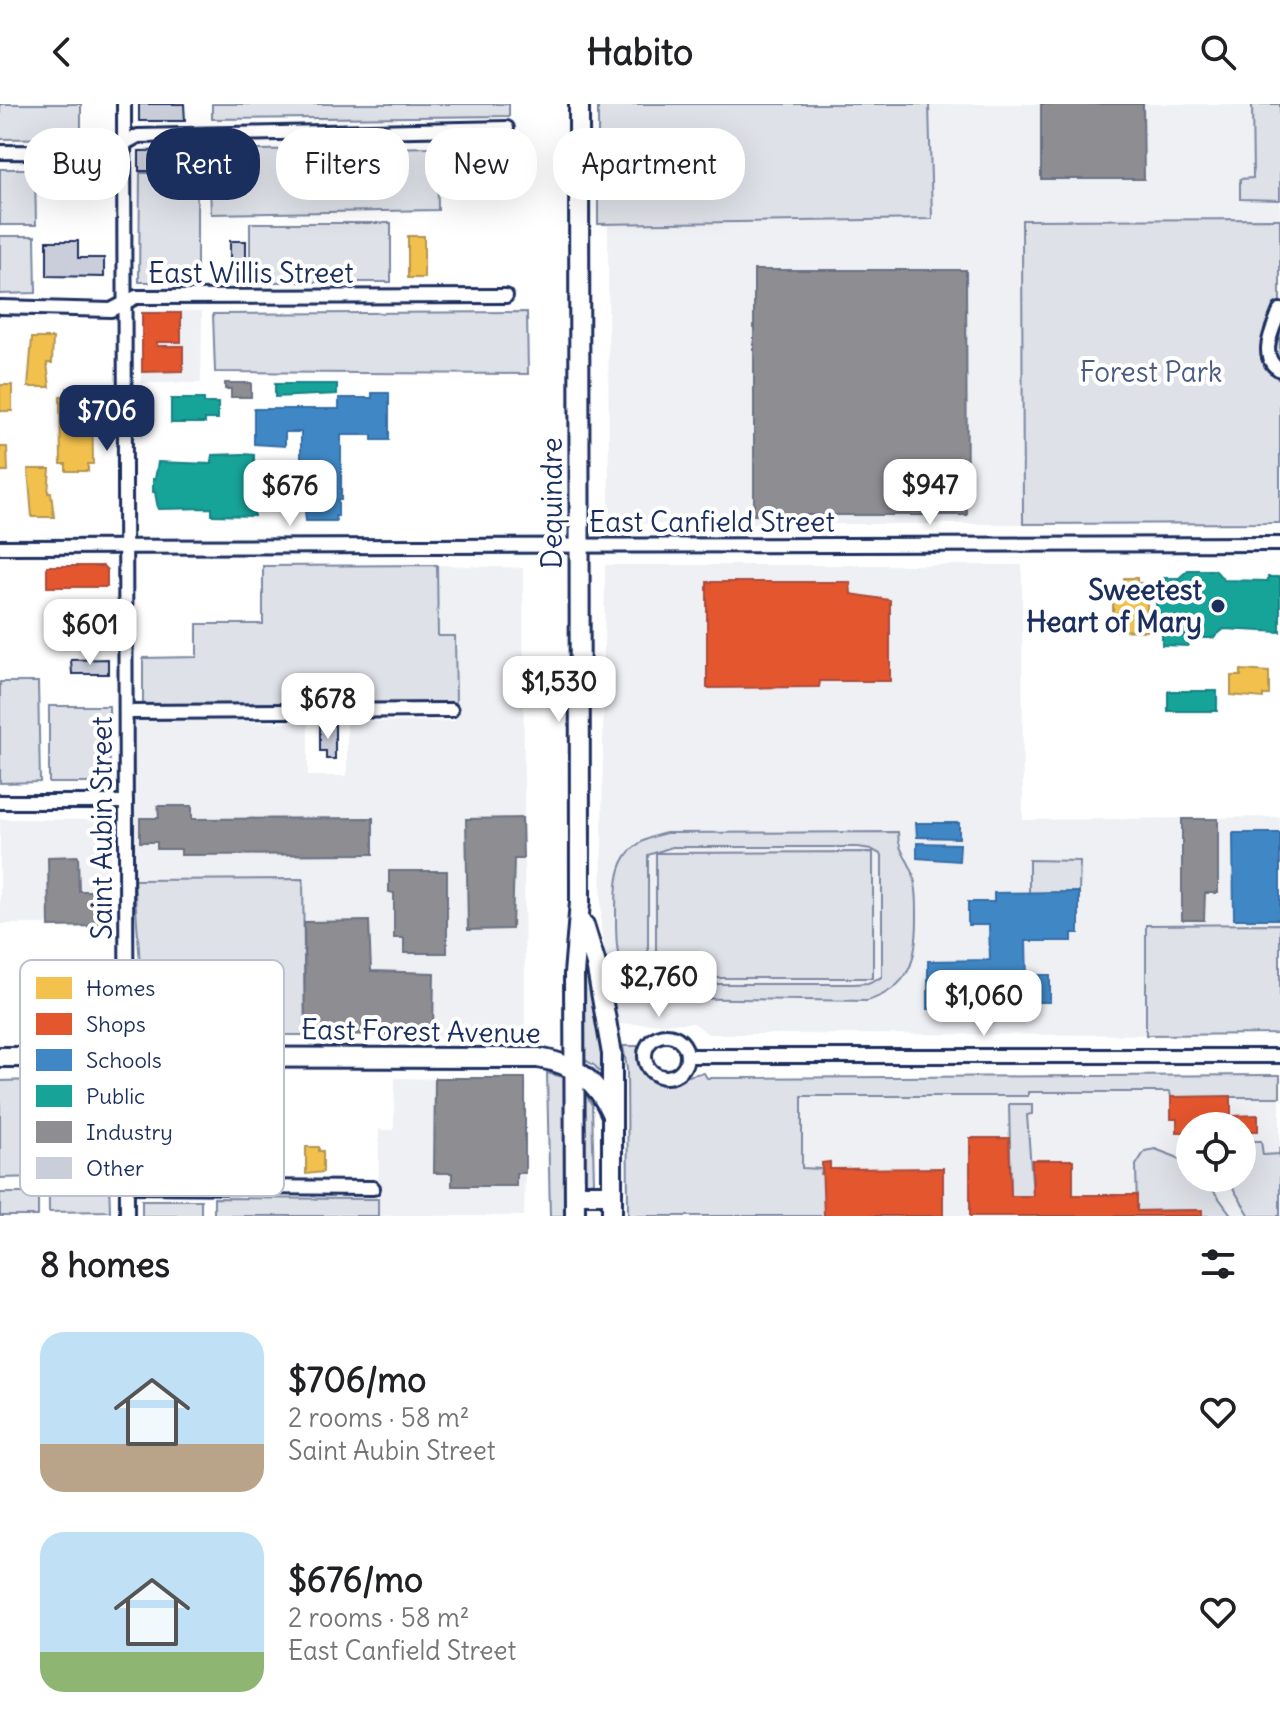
<!DOCTYPE html>
<meta charset="utf-8">
<style>
body{margin:0;font-family:Delius,sans-serif;background:#f6f6f6;color:#202124;height:100vh;display:flex;flex-direction:column;font-size:30px;white-space:nowrap}
*{box-sizing:border-box;margin:0}
p{font-size:26px;color:#757577}
.icon{flex:none;width:44px;height:44px;fill:none;stroke:currentColor;stroke-width:2;stroke-linecap:round;stroke-linejoin:round}
.map{position:relative;height:1112px;overflow:hidden}
.side{display:flex;flex-direction:column;background:#fff;flex:1}
.side>*{flex:none}
.banner{position:absolute;left:24px;top:24px;width:800px;height:72px;display:flex;gap:16px}
.tools{position:absolute;left:1176px;top:1008px;display:grid;gap:16px}
.tools a{display:grid;place-items:center;width:80px;height:80px;border-radius:50%;background:#fff;box-shadow:0 8px 32px #0002;font-size:40px}
.price{position:absolute;translate:-50% -68px;padding:0 18px;border-radius:16px;background:#fff;color:#222;font-size:26px;line-height:52px;filter:drop-shadow(0 2px 4px #0008)}
.price::after{content:'';position:absolute;left:50%;top:48px;width:24px;height:18px;margin-left:-12px;background:inherit;clip-path:polygon(0 0,100% 0,50% 100%)}
.price.selected{background:#1b2f5e;color:#fff}
ul{padding:0;list-style:none}
li{display:flex;align-items:center;gap:24px;height:200px;padding:0 40px}
li span{display:grid;place-items:center;flex:none;width:224px;height:160px;border-radius:24px;color:#555}
li>.icon{margin-inline-start:auto}
span .icon{width:96px;height:96px;fill:#fffc;stroke-width:1}
li b{font-size:34px}
h2{display:flex;justify-content:space-between;align-items:center;height:96px;padding:0 40px;font-size:34px}
.tag{padding:0 28px;border-radius:32px;background:#fff;box-shadow:0 8px 32px #0002;font-size:28px;line-height:72px}
.tag.selected{background:#1b2f5e;color:#fff}
header{display:flex;justify-content:space-between;align-items:center;height:104px;padding:0 40px;background:#fff;font-size:36px;font-weight:700}
.map>svg:first-child{display:block}
.built{fill:#eff0f4;fill-rule:evenodd}
.green{fill:#dee1e7;stroke:#7c88a2;stroke-width:2;fill-rule:evenodd}
.homes{fill:#f2c14e;stroke:#b29553;stroke-width:2}
.shops{fill:#e4572e;stroke:#a84b3c;stroke-width:2}
.schools{fill:#3f88c5;stroke:#346da6;stroke-width:2}
.public{fill:#17a398;stroke:#188087;stroke-width:2}
.industry{fill:#8d8d92;stroke:#6b7182;stroke-width:2}
.building{fill:#caceda;stroke:#1b2f5e;stroke-width:2}
.lines{fill:none;stroke-linecap:round;stroke-linejoin:round}
.street-casing{stroke:#1b2f5e;stroke-width:18}
.secondary-casing{stroke:#1b2f5e;stroke-width:24}
.street{stroke:#fff;stroke-width:12}
.secondary{stroke:#fff;stroke-width:18}
.poi-dot{fill:#1b2f5e;stroke:#fff;stroke-width:3}
.labels{text-anchor:middle;dominant-baseline:central;stroke-width:8;stroke-linejoin:round;paint-order:stroke}
.street-label{font-size:28px;fill:#1b2f5e;stroke:#fff}
.park-label{font-size:28px;fill:#4c5c80;stroke:#fff}
.poi-label{font-size:28px;font-weight:bold;fill:#1b2f5e;stroke:#fff;text-anchor:end}
.key{fill:#fff;stroke:#bbc1cf;stroke-width:2}
.key-label{font-size:22px;fill:#1b2f5e}
</style>
<header><svg class="icon" aria-label="back" viewBox="0 0 24 24"><path d="M15 5l-7 7 7 7"/></svg>Habito<svg class="icon" aria-label="search" viewBox="0 0 24 24"><circle cx="10" cy="10" r="6"/><path d="M15 15l6 6"/></svg></header>
<div class="map">
<svg width="1280" height="1112" viewBox="0 0 1280 1112">
<rect width="100%" height="100%" fill="#fff"/>
<filter id="ink" filterUnits="userSpaceOnUse"><feTurbulence type="fractalNoise" baseFrequency=".0125" numOctaves="2"/><feDisplacementMap in="SourceGraphic" scale="16" xChannelSelector="R" yChannelSelector="G"/><feConvolveMatrix kernelMatrix="1 2 1 2 8 2 1 2 1" color-interpolation-filters="sRGB"/></filter>
<g filter="url(#ink)">
<g class="built">
<polygon points="598,0 1280,0 1280,115 1022,116 1023,420 609,420 608,121 598,120"/>
<polygon points="141,207 202,207 201,279 141,279"/>
<polygon points="437,461 523,464 525,936 305,931 302,775 134,776 134,615 308,619 308,672 347,672 347,618 455,617 455,533 438,532"/>
<polygon points="605,461 1022,461 1023,716 1280,713 1280,931 708,930 694,919 618,920 601,824"/>
<polygon points="0,715 111,716 111,820 0,820"/>
<path d="M1280,971V1112H638L706,974ZM1190,1022H1242V1074H1190Z"/>
<polygon points="395,974 527,977 524,1112 378,1112 379,1026 394,1026"/>
</g>
<g class="green">
<polygon points="0,0 81,0 81,34 0,35"/>
<polygon points="212,0 509,0 509,12 212,15"/>
<polygon points="598,0 929,0 932,115 598,120"/>
<polygon points="1252,0 1280,0 1280,96 1240,95 1240,75 1253,74"/>
<polygon points="437,43 438,106 211,110 209,47"/>
<polygon points="0,65 35,65 36,121 0,121"/>
<polygon points="140,69 197,69 197,178 139,178"/>
<polygon points="1280,115 1280,419 1023,420 1022,116"/>
<rect x="250" y="119" width="141" height="59"/>
<polygon points="0,132 35,132 36,189 0,190"/>
<polygon points="527,208 528,270 215,268 213,210"/>
<polygon points="437,461 438,532 455,532 456,600 143,601 143,554 197,553 197,520 263,520 263,462"/>
<polygon points="0,578 38,578 40,678 0,679"/>
<polygon points="49,602 109,602 110,679 49,679"/>
<path d="M898,728C898,748 907,752 913,769C917,784 917,798 917,813C917,856 911,883 867,897L663,894C618,883 616,854 616,813C616,770 616,740 666,729ZM672,743H858L871,745L882,751V873L868,879L854,880H668L656,878L648,872V751Z"/>
<polygon points="873,748 873,874 656,874 656,749"/>
<polygon points="1029,756 1080,757 1079,788 1029,789"/>
<polygon points="303,775 305,931 145,931 134,776"/>
<polygon points="1280,820 1280,930 1146,931 1146,821"/>
<path d="M583,850C591,887 608,935 604,973L595,962L582,954Z"/>
<path d="M623,942H638L637,953L643,970C668,993 679,969 704,969L707,974L1277,971H1280V993H1171L1170,988H1028V992H802V1064L822,1065L821,1070L824,1071V1112H628L627,965Z"/>
<polygon points="547,969 567,974 567,1112 550,1112"/>
<polygon points="37,976 38,1073 0,1074 0,977"/>
<polygon points="48,977 106,977 110,1107 49,1108"/>
<polygon points="582,984 592,1001 594,1078 583,1080"/>
<polygon points="1009,1000 1032,1000 1032,1010 1027,1011 1033,1092 1011,1092"/>
<polygon points="1247,1037 1261,1037 1263,1051 1279,1050 1280,1043 1280,1112 1250,1112 1228,1076 1242,1074 1242,1040"/>
<polygon points="1155,1045 1176,1053 1190,1064 1190,1074 1203,1074 1207,1078 1232,1112 1202,1112 1201,1106 1137,1107 1136,1061 1145,1047"/>
<rect x="0" y="1089" width="38" height="23"/>
<polygon points="214,1094 378,1095 378,1112 214,1112"/>
<rect x="142" y="1096" width="59" height="16"/>
</g>
<g class="homes">
<rect x="408" y="132" width="16" height="42"/>
<polygon points="32,234 53,234 52,259 47,259 50,283 28,283"/>
<rect x="0" y="281" width="12" height="26"/>
<polygon points="67,284 88,284 88,290 92,290 93,360 88,360 88,367 66,367 66,360 61,360 60,292 67,292"/>
<polygon points="0,343 7,343 8,367 0,367"/>
<polygon points="28,365 50,365 48,389 51,389 54,413 32,413"/>
<polygon points="1124,474 1137,474 1137,479 1147,479 1147,527 1113,526 1113,483 1124,483"/>
<polygon points="1241,566 1269,568 1269,591 1263,591 1263,594 1231,591 1231,572 1241,572"/>
<polygon points="306,1043 319,1043 319,1047 323,1047 323,1068 306,1070"/>
</g>
<g class="shops">
<polygon points="142,209 181,209 181,238 157,238 157,242 183,242 183,267 142,268"/>
<polygon points="47,462 103,462 107,466 107,483 47,483"/>
<polygon points="707,478 850,478 851,490 890,496 890,577 820,577 819,583 707,584"/>
<polygon points="1231,992 1231,1012 1258,1011 1258,1027 1242,1027 1242,1022 1190,1022 1190,1028 1177,1028 1177,1015 1171,1015 1171,993"/>
<polygon points="970,1034 1009,1034 1011,1092 1033,1092 1032,1056 1073,1056 1073,1091 1137,1091 1137,1107 1202,1106 1202,1112 970,1112"/>
<polygon points="830,1058 830,1065 943,1064 943,1112 824,1112 822,1059"/>
</g>
<g class="schools">
<polygon points="372,289 389,289 389,336 372,336 372,331 341,331 341,396 338,396 338,412 335,412 336,417 306,417 304,396 301,396 301,328 285,328 285,342 254,340 254,305 339,305 339,294 372,294"/>
<polygon points="916,719 959,719 959,734 917,733"/>
<polygon points="1233,729 1280,729 1280,815 1234,815"/>
<polygon points="917,739 960,740 959,757 917,754"/>
<polygon points="1079,788 1079,829 1072,829 1072,837 1026,837 1027,876 1039,876 1039,871 1050,871 1050,898 1024,898 1024,905 928,905 928,857 990,856 989,821 968,821 968,798 994,798 994,789"/>
</g>
<g class="public">
<polygon points="275,280 337,280 337,290 275,293"/>
<polygon points="171,295 204,295 204,299 218,299 218,315 205,315 205,319 171,319"/>
<polygon points="243,350 254,351 254,360 264,359 264,370 271,370 275,374 275,389 270,393 264,393 264,403 254,403 254,412 212,411 212,404 158,405 155,388 153,388 153,375 155,375 158,358 212,360 212,351"/>
<polygon points="1188,466 1215,466 1224,476 1268,477 1268,473 1280,473 1280,528 1224,525 1213,534 1188,534 1178,527 1168,527 1155,508 1159,479 1164,474 1179,474"/>
<polygon points="1162,522 1168,527 1178,527 1188,534 1188,542 1162,541"/>
<rect x="1168" y="587" width="49" height="20"/>
</g>
<g class="industry">
<polygon points="1041,0 1143,0 1144,75 1041,75"/>
<polygon points="754,166 966,166 967,411 754,411"/>
<polygon points="225,279 251,279 251,293 231,293 231,285 225,285"/>
<polygon points="158,702 192,702 192,715 373,714 373,750 181,751 181,745 157,745 157,738 140,738 140,714 159,714"/>
<polygon points="522,714 523,755 514,755 512,825 468,826 466,715"/>
<polygon points="1182,715 1218,715 1218,789 1205,789 1204,816 1182,816"/>
<polygon points="78,752 79,787 104,787 104,822 49,823 48,753"/>
<polygon points="389,767 447,767 447,849 404,849 404,834 394,834 394,789 389,788"/>
<polygon points="369,817 371,867 434,869 433,931 305,930 304,818"/>
<polygon points="435,974 525,974 525,1069 516,1069 516,1082 452,1082 452,1069 434,1069"/>
</g>
<g class="building">
<polygon points="139,0 184,0 185,17 139,17"/>
<polygon points="197,46 198,67 139,67 139,47"/>
<polygon points="65,65 108,66 108,81 65,81"/>
<polygon points="47,137 78,137 78,154 104,154 104,173 47,172"/>
<polygon points="230,137 246,137 246,162 240,162 240,166 230,166"/>
<rect x="66" y="519" width="42" height="16"/>
<polygon points="108,555 108,570 72,570 71,556"/>
<polygon points="320,621 335,621 335,655 326,655 326,647 320,647"/>
</g>
<g class="lines">
<g class="street-casing">
<g id="street">
<polyline points="124,0 127,1112"/>
<polyline points="0,48 107,49 138,32 507,24"/>
<polyline points="0,203 111,206 136,193 506,192"/>
<path d="M1280,206C1273,225 1257,253 1280,266"/>
<polyline points="0,443 1280,440"/>
<polyline points="126,608 451,606"/>
<polyline points="0,698 126,698"/>
<circle cx="666" cy="952" r="21"/>
<polyline points="687,952 1280,952"/>
<polyline points="128,1082 373,1084"/>
</g>
</g>
<g class="secondary-casing">
<g id="secondary">
<polyline points="584,821 596,860 612,950 612,1112"/>
<path d="M0,953L538,954C575,960 597,976 612,1011"/>
<polyline points="575,1090 612,1090"/>
<polyline points="575,1112 574,870 580,798 579,0"/>
</g>
</g>
<use href="#street" class="street"/>
<use href="#secondary" class="secondary"/>
</g>
</g>
<circle class="poi-dot" cx="1218" cy="502" r="8"/>
<g class="labels">
<g class="street-label">
<text x="251" y="169">East Willis Street</text>
<text transform="translate(552 399) rotate(-90)">Dequindre</text>
<text x="712" y="418">East Canfield Street</text>
<text transform="translate(102 724) rotate(-90)">Saint Aubin Street</text>
<text transform="translate(421 927) rotate(1)">East Forest Avenue</text>
</g>
<g class="park-label">
<text x="1151" y="268">Forest Park</text>
</g>
<g class="poi-label">
<text x="1202" y="486">Sweetest<tspan x="1202" dy="32">Heart of Mary</tspan></text>
</g>
</g>
<rect x="20" y="856" width="264" height="236" rx="12" class="key"/>
<rect x="36" y="873" width="36" height="22" fill="#f2c14e"/>
<rect x="36" y="909" width="36" height="22" fill="#e4572e"/>
<rect x="36" y="945" width="36" height="22" fill="#3f88c5"/>
<rect x="36" y="981" width="36" height="22" fill="#17a398"/>
<rect x="36" y="1017" width="36" height="22" fill="#8d8d92"/>
<rect x="36" y="1053" width="36" height="22" fill="#caceda"/>
<g class="key-label">
<text x="86" y="892">Homes</text>
<text x="86" y="928">Shops</text>
<text x="86" y="964">Schools</text>
<text x="86" y="1000">Public</text>
<text x="86" y="1036">Industry</text>
<text x="86" y="1072">Other</text>
</g>
</svg>
<div class="tools">
<a><svg class="icon" aria-label="locate" viewBox="0 0 24 24"><circle cx="12" cy="12" r="6"/><path d="M12 2v4M12 18v4M2 12h4M18 12h4"/></svg></a>
</div>
<b class="price selected" style="left:107px;top:349px">$706</b>
<b class="price" style="left:930px;top:423px">$947</b>
<b class="price" style="left:290px;top:424px">$676</b>
<b class="price" style="left:90px;top:563px">$601</b>
<b class="price" style="left:559px;top:620px">$1,530</b>
<b class="price" style="left:328px;top:637px">$678</b>
<b class="price" style="left:659px;top:915px">$2,760</b>
<b class="price" style="left:984px;top:934px">$1,060</b>
<div class="banner">
<a class="tag">Buy</a>
<a class="tag selected">Rent</a>
<a class="tag">Filters</a>
<a class="tag">New</a>
<a class="tag">Apartment</a>
</div>
</div>
<section class="side">
<h2>8 homes<svg class="icon" aria-label="filters" viewBox="0 0 24 24"><path d="M4 7h16M4 17h16"/><circle cx="9" cy="7" r="2"/><circle cx="15" cy="17" r="2"/></svg></h2>
<ul>
<li><span style="background:linear-gradient(#bfe0f5 70%,#b9a48a 0)"><svg class="icon" aria-label="home" viewBox="0 0 24 24"><path d="M3 11l9-7 9 7M6 9v11h12V9"/></svg></span><div><b>$706/mo</b><p>2 rooms · 58 m²</p><p>Saint Aubin Street</p></div><svg class="icon" aria-label="heart" viewBox="0 0 24 24"><path d="M12 20l-8-8c-3-5 5-10 8-4 3-6 11-1 8 4z"/></svg></li>
<li><span style="background:linear-gradient(#bfe0f5 75%,#8fb573 0)"><svg class="icon" aria-label="home" viewBox="0 0 24 24"><path d="M3 11l9-7 9 7M6 9v11h12V9"/></svg></span><div><b>$676/mo</b><p>2 rooms · 58 m²</p><p>East Canfield Street</p></div><svg class="icon" aria-label="heart" viewBox="0 0 24 24"><path d="M12 20l-8-8c-3-5 5-10 8-4 3-6 11-1 8 4z"/></svg></li>
</ul>
</section>
